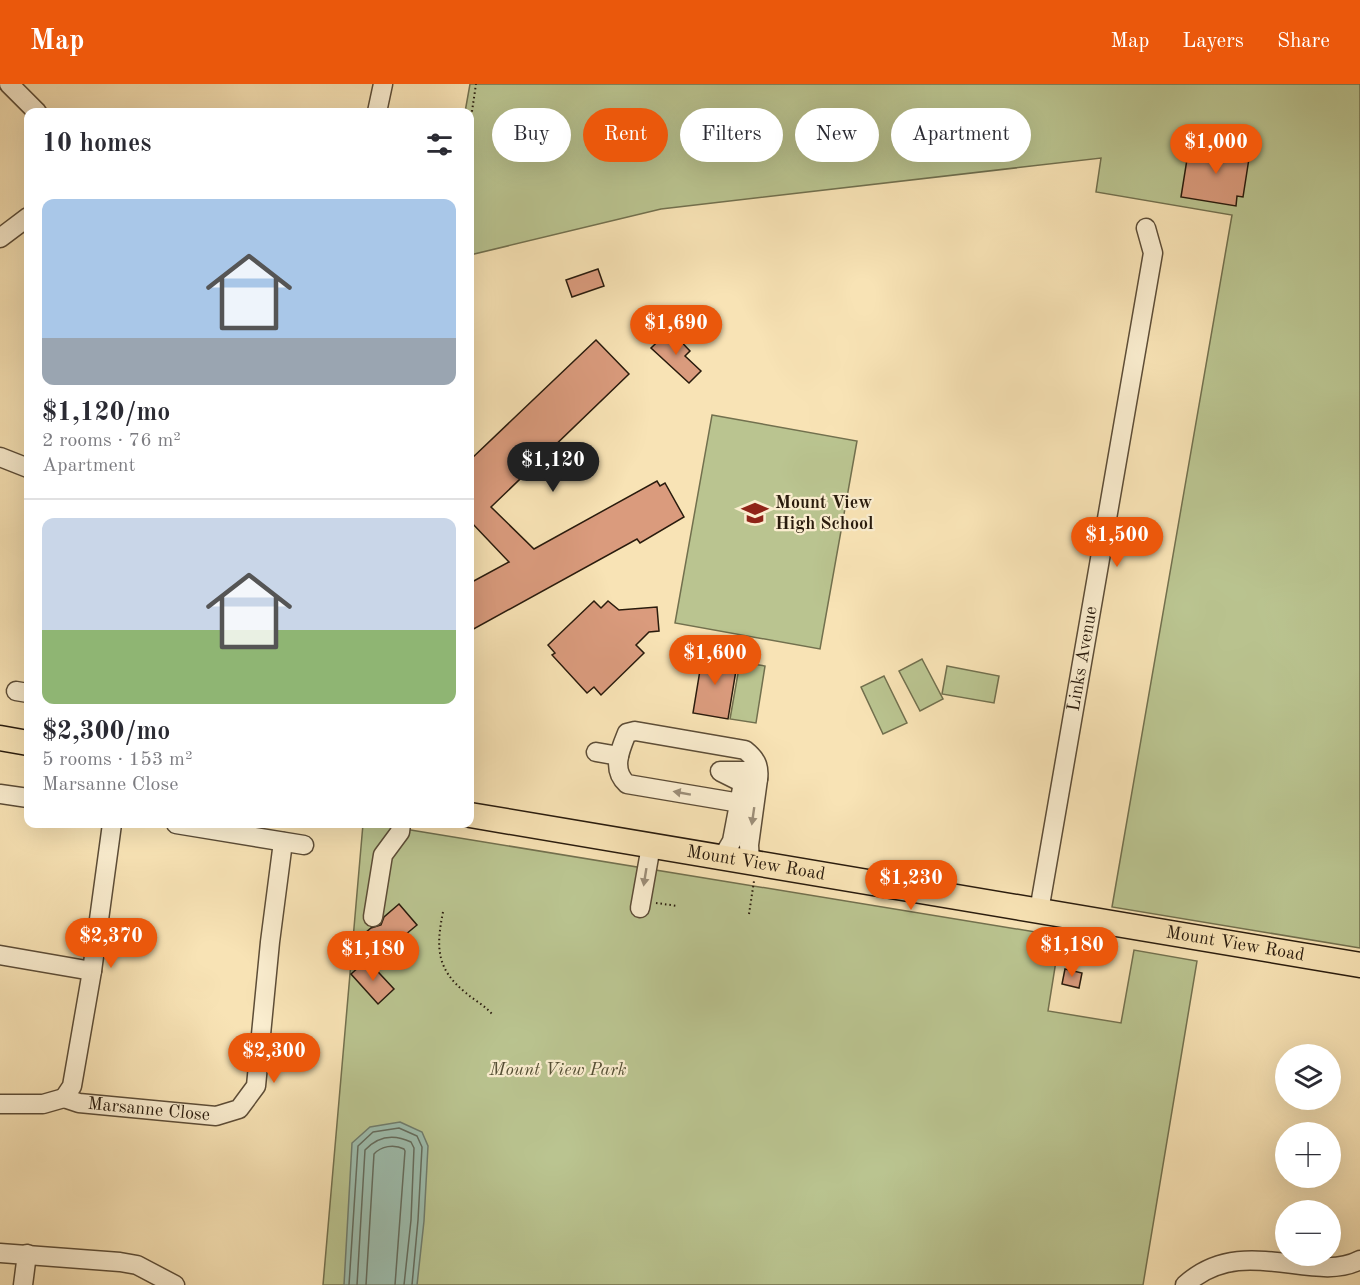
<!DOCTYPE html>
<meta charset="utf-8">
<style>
body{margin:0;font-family:"Old Standard TT",serif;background:#f2f2f3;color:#2b2b33;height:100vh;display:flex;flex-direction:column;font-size:22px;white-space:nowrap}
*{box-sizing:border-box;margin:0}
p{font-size:20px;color:#7c7c81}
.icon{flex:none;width:33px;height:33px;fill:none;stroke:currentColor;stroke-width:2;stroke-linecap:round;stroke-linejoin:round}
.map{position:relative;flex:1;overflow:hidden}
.sheet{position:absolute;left:24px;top:24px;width:450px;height:720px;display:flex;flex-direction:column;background:#fff;border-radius:12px;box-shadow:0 6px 24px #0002}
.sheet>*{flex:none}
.hud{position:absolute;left:492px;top:24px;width:570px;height:54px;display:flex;gap:12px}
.fabs{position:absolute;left:1275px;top:960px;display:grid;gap:12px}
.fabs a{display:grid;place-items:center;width:66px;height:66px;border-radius:50%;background:#fff;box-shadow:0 6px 24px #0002;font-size:30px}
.price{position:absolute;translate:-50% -51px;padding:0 14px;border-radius:21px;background:#ea580c;color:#fff;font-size:20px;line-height:39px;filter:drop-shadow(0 2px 3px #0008)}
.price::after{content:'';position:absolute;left:50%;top:36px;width:18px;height:14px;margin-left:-9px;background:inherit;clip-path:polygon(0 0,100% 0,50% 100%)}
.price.selected{background:#222;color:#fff}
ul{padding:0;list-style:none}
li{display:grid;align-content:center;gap:12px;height:318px;padding:0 18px}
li+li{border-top:2px solid #e1e1e2}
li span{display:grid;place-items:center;height:186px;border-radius:12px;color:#555}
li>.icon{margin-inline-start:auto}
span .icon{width:108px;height:108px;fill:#fffc;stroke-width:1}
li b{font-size:26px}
h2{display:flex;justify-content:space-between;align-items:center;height:72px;padding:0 18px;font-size:26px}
.tag{padding:0 21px;border-radius:27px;background:#fff;box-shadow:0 6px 24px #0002;font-size:21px;line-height:54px}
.tag.selected{background:#ea580c;color:#fff}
header{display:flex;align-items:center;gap:36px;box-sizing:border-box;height:84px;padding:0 30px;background:#ea580c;color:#fff}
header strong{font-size:28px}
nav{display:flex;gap:33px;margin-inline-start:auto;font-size:21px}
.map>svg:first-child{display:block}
.green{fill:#bac490;stroke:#72704e;stroke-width:1.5}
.water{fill:#9dbeaf;stroke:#6f7d6e;stroke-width:1.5}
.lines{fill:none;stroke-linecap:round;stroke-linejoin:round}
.shore{stroke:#636c5e;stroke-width:1.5}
.building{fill:#da9b7d;stroke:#291b0d;stroke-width:1.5}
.minor-casing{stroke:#5d4d37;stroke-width:21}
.major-casing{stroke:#291b0d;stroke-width:27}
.path{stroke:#291b0d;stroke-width:2;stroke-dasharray:1.5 3;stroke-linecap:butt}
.minor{stroke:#faedcf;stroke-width:18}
.major{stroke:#f8e3b5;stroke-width:24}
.oneway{fill:#9c8e78}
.labels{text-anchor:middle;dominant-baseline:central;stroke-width:4.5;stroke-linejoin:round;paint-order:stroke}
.poi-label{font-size:18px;font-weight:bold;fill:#291b0d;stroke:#faedcf;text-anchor:start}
.street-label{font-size:18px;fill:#291b0d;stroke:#faedcf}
.park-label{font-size:18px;font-style:italic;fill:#544e34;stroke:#faedcf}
</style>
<header>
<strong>Map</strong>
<nav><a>Map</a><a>Layers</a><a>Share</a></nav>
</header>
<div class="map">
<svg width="1360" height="1201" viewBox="0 0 1360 1201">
<rect width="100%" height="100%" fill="#f8e3b5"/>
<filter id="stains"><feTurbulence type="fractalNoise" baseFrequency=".00333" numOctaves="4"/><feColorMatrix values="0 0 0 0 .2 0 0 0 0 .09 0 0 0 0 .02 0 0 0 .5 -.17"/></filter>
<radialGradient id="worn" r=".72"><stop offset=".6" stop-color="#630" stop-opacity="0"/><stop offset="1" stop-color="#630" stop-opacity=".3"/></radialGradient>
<g class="green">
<polygon points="470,0 1360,0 1360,864 1112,823 1232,131 1096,108 1101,74 661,125 470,171 470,28 465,28"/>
<polygon points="712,331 857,357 820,565 675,539"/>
<polygon points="922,575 943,615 920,627 899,587"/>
<polygon points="740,578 765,582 756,639 730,635"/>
<polygon points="947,582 999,592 994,619 942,610"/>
<polygon points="884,592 907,639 883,650 861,603"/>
<polygon points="363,740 374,740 1060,852 1048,927 1121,939 1134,866 1197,877 1143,1201 323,1201"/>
</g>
<polygon class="water" points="400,1038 422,1048 428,1062 424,1137 417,1201 344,1201 352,1059 370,1043"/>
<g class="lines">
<g class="shore">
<polyline points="349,1201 358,1062 373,1048 399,1044 417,1052 422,1063 418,1136 412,1201"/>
<path d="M357,1201L365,1066C379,1051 394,1050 411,1058L414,1064L411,1136L404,1201"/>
<path d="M366,1201L374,1070C381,1062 394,1060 404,1065L405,1067L395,1201"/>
</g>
</g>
<g class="building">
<polygon points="1210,62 1250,68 1243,113 1237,112 1236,122 1181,113 1189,63 1209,67"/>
<polygon points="598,185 604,202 572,213 566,196"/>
<polygon points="670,246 690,267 685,272 701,287 689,299 651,264"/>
<polygon points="596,256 629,290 491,423 534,465 657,397 660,402 665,399 684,433 640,459 637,455 470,547 470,499 509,478 470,437 470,376"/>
<polygon points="594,517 601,524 608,517 619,526 657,523 659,547 649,548 636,561 644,569 601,611 594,603 587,609 552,571 555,569 548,561"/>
<polygon points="703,568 738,574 728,635 693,629"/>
<polygon points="399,820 417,841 376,875 359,854 371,844 381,841 384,833"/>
<polygon points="367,876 394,905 378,920 351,890"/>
<polygon points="1065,885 1082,889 1079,904 1062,900"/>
</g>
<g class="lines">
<g class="minor-casing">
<g id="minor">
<polyline points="9,0 37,28"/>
<polyline points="377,28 383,0"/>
<polyline points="0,154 28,133"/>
<polyline points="0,373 28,384"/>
<polyline points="16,607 28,609"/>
<polyline points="596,668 619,672"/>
<polyline points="720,687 749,687 758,695 749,761 750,778"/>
<polyline points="721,688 743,699 732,757 722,774"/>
<polyline points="0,710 28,714"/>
<path d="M740,719L627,700C611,686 620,666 627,649L635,647L745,666C755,674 760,681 758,695"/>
<polyline points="176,740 304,761"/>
<polyline points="640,824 651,762"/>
<path id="s1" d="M1039,827L1153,169L1146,144"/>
<polyline points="373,833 383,771 400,748 401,740"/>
<polyline points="0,871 92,887"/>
<path id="s2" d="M64,1014L79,1019L216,1032L239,1025L256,1002L270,858L283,758"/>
<polyline points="64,1014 72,1002 92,887 112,740"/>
<polyline points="0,1020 43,1020 64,1014"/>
<polyline points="0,1169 120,1178 137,1181 175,1201"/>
<polyline points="23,1201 27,1170"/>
<path d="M1185,1201C1243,1148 1313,1201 1360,1176"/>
</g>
</g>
<g class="major-casing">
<g id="major">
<polyline points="0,654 28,659"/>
<path id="s3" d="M470,731L1360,881"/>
</g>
</g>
<g class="path">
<polyline points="470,41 476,0"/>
<polyline points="656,819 678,822"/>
<path d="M443,828C436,863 436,885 466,909C474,916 484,921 492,930"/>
<polyline points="749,830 754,797"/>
</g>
<use href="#minor" class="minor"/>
<use href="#major" class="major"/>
</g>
<defs><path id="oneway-solid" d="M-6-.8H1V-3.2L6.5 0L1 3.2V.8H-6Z" transform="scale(1.5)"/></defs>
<g class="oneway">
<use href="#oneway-solid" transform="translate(682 709) rotate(-170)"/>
<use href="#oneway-solid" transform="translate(753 732) rotate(98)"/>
<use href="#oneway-solid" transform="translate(645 793) rotate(99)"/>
</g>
<defs>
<g id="school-bare" transform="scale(2.07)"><path d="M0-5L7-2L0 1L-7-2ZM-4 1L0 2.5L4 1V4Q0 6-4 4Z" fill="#8f2418" stroke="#faedcf" stroke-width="2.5" paint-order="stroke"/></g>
</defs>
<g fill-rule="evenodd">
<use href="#school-bare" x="755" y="429"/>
</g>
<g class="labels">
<g class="poi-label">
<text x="775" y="419">Mount View<tspan x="775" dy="21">High School</tspan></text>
</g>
<g class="street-label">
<text stroke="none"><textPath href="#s1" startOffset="256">Links Avenue</textPath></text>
<text stroke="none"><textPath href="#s3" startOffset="290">Mount View Road</textPath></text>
<text stroke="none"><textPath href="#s3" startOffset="776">Mount View Road</textPath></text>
<text stroke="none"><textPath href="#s2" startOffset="86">Marsanne Close</textPath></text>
</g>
<g class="park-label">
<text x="558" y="986">Mount View Park</text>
</g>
</g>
<rect width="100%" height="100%" filter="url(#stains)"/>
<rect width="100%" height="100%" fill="url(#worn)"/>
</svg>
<div class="fabs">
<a><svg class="icon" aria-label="layers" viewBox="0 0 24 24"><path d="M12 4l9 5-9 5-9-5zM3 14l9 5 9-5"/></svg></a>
<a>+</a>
<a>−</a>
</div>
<b class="price" style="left:1216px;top:91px">$1,000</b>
<b class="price" style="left:676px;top:272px">$1,690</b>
<b class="price selected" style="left:553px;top:409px">$1,120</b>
<b class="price" style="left:1117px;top:484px">$1,500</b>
<b class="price" style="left:715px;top:602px">$1,600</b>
<b class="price" style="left:911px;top:827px">$1,230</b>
<b class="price" style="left:111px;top:885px">$2,370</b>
<b class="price" style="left:1072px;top:894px">$1,180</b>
<b class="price" style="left:373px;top:898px">$1,180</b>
<b class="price" style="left:274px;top:1000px">$2,300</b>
<div class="hud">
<a class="tag">Buy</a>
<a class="tag selected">Rent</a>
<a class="tag">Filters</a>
<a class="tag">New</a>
<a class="tag">Apartment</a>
</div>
<section class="sheet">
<h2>10 homes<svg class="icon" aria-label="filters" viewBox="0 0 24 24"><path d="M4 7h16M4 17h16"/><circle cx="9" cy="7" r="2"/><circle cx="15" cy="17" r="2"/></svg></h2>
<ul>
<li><span style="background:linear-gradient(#a9c7e8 75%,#9aa5b1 0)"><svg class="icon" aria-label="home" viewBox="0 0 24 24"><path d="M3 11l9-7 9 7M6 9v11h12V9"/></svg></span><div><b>$1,120/mo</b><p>2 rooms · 76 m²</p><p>Apartment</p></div></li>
<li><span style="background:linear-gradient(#c9d6e8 60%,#8fb573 0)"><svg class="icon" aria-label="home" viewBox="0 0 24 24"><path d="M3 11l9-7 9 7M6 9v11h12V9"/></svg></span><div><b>$2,300/mo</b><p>5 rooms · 153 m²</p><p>Marsanne Close</p></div></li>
</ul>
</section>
</div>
